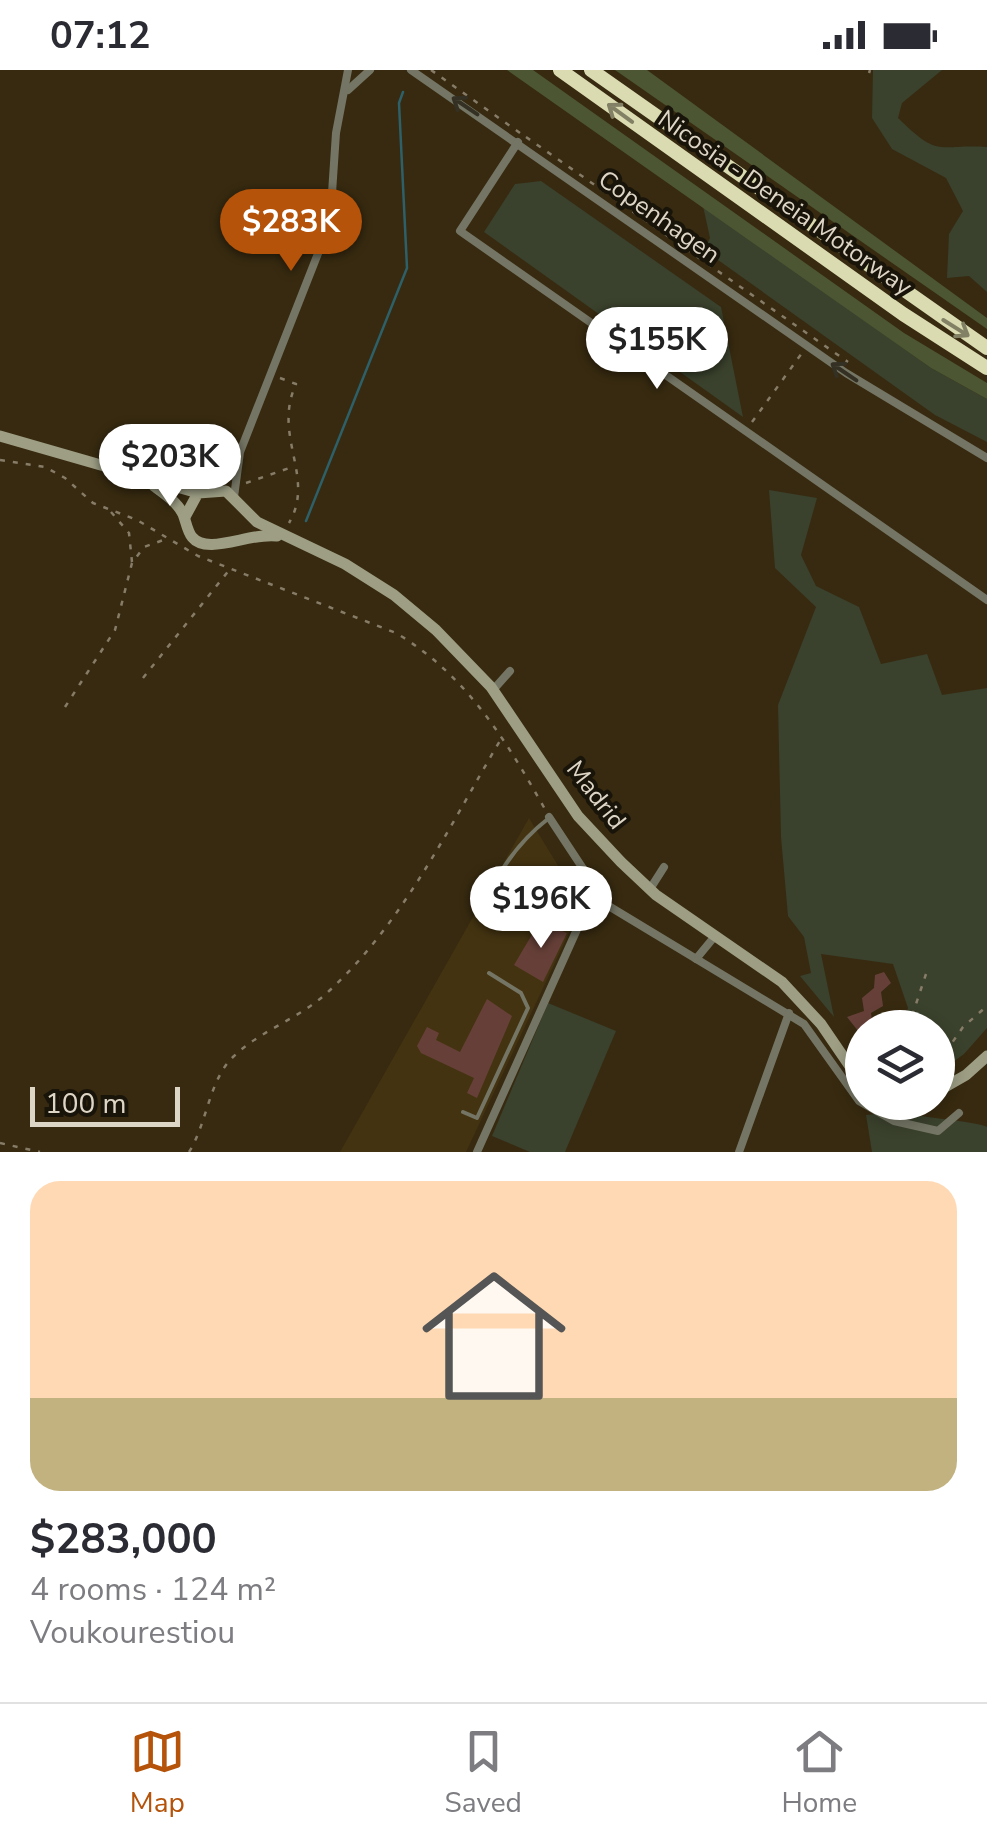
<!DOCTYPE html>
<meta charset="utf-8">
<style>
body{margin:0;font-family:"Nunito Sans",sans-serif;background:#f2f2f3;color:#2b2b33;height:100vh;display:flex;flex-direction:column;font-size:38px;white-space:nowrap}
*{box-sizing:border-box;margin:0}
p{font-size:32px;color:#7c7c81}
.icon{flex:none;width:55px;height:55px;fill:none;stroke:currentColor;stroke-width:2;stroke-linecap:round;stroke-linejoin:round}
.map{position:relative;height:1082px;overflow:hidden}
.panel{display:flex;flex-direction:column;background:#fff;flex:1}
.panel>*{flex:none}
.controls{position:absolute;left:845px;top:940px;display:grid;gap:20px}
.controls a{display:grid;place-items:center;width:110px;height:110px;border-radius:50%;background:#fff;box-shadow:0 5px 15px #0003;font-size:50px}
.scale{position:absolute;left:30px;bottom:25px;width:150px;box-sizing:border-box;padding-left:10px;border:5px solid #ddd5c6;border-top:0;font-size:28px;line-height:35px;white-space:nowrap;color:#ddd5c6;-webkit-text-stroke:8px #191409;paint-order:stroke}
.price{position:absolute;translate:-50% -85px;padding:0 22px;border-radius:35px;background:#fff;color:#222;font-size:32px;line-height:65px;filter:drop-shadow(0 2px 5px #0008)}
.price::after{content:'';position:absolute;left:50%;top:60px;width:30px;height:22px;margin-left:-15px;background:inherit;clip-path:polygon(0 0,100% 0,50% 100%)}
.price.on{background:#b45309;color:#fff}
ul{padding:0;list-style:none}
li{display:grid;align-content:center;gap:20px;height:530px;padding:0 30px}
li+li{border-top:2px solid #e1e1e2}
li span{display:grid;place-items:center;height:310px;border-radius:30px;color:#555}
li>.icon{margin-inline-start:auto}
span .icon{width:180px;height:180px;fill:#fffc;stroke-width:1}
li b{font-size:42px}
.status{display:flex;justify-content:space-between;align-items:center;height:70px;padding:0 50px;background:#fff;direction:ltr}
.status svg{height:28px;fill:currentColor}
.dock{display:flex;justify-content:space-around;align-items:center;height:140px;border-top:2px solid #e1e1e2;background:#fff;font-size:28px;color:#7c7c81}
.dock a{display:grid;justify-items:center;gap:5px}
.dock .on{color:#b45309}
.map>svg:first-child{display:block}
.built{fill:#433311}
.green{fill:#3a412c}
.forest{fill:#4c5633}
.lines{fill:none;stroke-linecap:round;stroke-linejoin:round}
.stream{stroke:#2d6068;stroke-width:2.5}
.building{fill:#664038}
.path{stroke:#877c68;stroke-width:2.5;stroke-dasharray:5 8;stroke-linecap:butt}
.lane{stroke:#747564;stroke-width:4}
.street{stroke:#747564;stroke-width:8}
.secondary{stroke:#9d9e84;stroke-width:11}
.highway{stroke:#dadbb1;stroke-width:14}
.oneway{stroke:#343124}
.oneway2{stroke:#838165}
.labels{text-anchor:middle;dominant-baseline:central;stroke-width:8;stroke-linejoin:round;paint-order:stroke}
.street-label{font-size:25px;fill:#ddd5c6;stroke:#191409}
</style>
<div class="status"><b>07:12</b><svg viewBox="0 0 49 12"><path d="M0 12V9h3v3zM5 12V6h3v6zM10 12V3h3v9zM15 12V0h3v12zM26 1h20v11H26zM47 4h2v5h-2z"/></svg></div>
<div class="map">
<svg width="987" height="1082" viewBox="0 0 987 1082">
<rect width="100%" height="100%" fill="#372a10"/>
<polygon class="built" points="529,748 582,835 466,1082 340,1082"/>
<g class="green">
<path d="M873,0H942L902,33L898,48C940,89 936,74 987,77V222L969,206L947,208L949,164L963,141L946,108L892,79L872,48Z"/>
<polygon points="541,111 721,237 743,347 484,162 515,114"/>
<polygon points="703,136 931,298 987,329 987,372 935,345 704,180 710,168"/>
<polygon points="769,420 817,428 801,485 816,516 859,537 881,594 927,584 942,625 987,618 987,958 964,984 938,1003 938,958 902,957 908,938 893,894 821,884 834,947 800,906 811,903 804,867 788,846 781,767 778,635 816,537 775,498"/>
<polygon points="548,933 616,961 565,1082 530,1082 492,1066"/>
<path d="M895,1042C913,1046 979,1052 987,1057V1082H872L866,1045Z"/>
</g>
<g class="forest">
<polygon points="507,0 533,0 904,263 987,313 987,329 931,298"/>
<polygon points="615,0 647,0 987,248 987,259"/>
</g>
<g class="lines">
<polyline class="stream" points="306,451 407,198 399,33 403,22"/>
</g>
<g class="building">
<polygon points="540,851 567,863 543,912 514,895"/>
<polygon points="884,902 891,913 881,922 883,936 871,943 873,958 862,958 862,966 847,947 864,941 862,928 874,918 875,905"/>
<polygon points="487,929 512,946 477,1028 467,1023 474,1008 421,983 417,976 427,957 439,963 436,970 460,982"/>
</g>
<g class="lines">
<g class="path">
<polyline points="431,0 520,63"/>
<polyline points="869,3 870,0"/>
<polyline points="526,67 848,292"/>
<path d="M280,308L296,314C272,366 316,407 289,453"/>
<polyline points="752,352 802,283"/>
<path d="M0,390L45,397L65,408L93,433L137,450L198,486L396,563C467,605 507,672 546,741"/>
<polyline points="246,413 295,396"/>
<polyline points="111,442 129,463 132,492"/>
<polyline points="143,608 230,499"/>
<polyline points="65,637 115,560 132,493 144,477 169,468"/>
<polyline points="908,958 926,904"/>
<polyline points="938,993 963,957 987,936"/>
<polyline points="0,1073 40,1082"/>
<path d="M189,1082C207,1054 209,1009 234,986C261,960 301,948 329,921C403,853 450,755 501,669"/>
</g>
<g class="lane">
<path d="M484,850C488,811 518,772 549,748"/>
<polyline points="463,1042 477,1048 528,938 521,923 489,903"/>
</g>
<g class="street">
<polyline points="411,0 846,303 987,388"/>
<polyline points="348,20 370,0"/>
<polyline points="518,72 460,161 987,530"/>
<polyline points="210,419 237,385"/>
<polyline points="234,427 240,382 330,153 336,63 348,0"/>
<polyline points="493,620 510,601"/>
<polyline points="549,747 607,835 804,954 859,1031 894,1051 938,1061 959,1043"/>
<polyline points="650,819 664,797"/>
<polyline points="696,889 715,866"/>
<polyline points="477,1082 579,855 607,835"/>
<polyline points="739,1082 789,943"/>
</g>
<g class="secondary">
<polyline points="0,366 198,423"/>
<path d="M154,416C165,424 177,432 183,444C186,451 187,461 192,467C207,486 250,462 277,466"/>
<polyline points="185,447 198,423 226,421 257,452 345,494 394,525 436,560 491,617 578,746 621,792 656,825 782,912 821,954 862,1014"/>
<polyline points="938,1021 966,1005 987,986"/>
</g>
<g class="highway">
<polyline points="560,0 903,244 987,298"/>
<polyline points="591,0 987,278"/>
</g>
</g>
<defs><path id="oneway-shaft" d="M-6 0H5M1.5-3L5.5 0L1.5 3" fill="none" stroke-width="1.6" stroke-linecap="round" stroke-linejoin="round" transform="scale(2.5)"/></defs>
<g class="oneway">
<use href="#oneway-shaft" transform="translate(465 36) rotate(-146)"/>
<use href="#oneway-shaft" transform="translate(844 302) rotate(-146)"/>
</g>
<g class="oneway2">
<use href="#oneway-shaft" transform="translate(620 43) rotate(-144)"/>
<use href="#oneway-shaft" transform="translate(956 258) rotate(32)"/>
</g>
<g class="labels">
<g class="street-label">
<text transform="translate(785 133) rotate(35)">Nicosia - Deneia Motorway</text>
<text transform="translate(659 147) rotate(35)">Copenhagen</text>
<text transform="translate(596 725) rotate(52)">Madrid</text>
</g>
</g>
</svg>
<div class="controls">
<a><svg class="icon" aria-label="layers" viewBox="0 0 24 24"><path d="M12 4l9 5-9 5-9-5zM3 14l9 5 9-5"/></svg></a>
</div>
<div class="scale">100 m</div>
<b class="price on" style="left:291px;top:204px">$283K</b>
<b class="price" style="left:657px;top:322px">$155K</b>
<b class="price" style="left:170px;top:439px">$203K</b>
<b class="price" style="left:541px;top:881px">$196K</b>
</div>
<section class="panel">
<ul>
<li><span style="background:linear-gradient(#ffd9b3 70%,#c2b280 0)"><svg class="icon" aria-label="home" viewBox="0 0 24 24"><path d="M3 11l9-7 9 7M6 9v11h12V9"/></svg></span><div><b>$283,000</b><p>4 rooms · 124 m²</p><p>Voukourestiou</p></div></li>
</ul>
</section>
<nav class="dock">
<a class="on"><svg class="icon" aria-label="map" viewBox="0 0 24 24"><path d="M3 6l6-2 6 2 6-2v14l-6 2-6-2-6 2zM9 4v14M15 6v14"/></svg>Map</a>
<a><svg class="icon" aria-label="saved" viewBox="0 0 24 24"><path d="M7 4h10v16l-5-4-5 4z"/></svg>Saved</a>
<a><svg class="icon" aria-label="home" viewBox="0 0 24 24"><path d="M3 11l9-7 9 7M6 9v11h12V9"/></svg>Home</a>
</nav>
